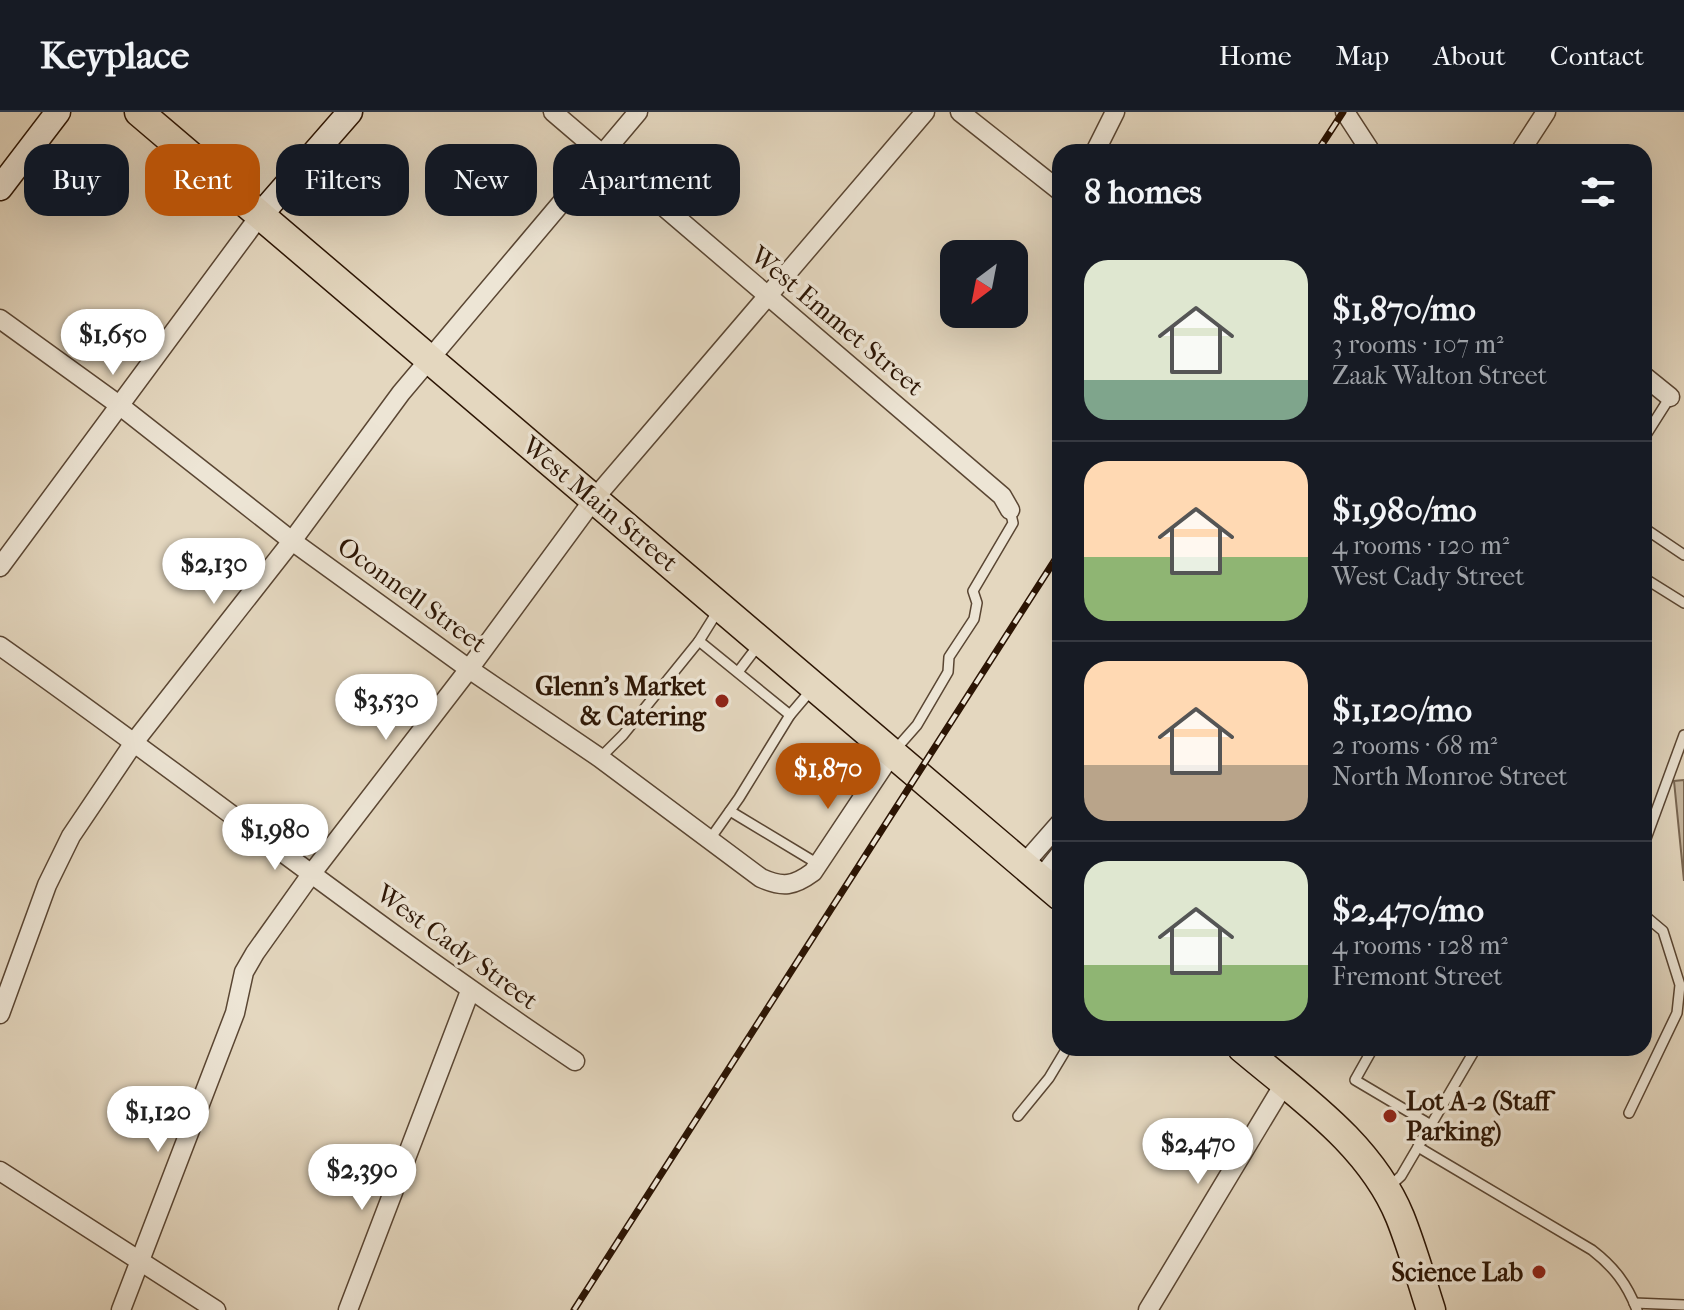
<!DOCTYPE html>
<meta charset="utf-8">
<style>
body{margin:0;font-family:"IM FELL French Canon",serif;background:#242831;color:#f1f3f6;height:100vh;display:flex;flex-direction:column;font-size:30px;white-space:nowrap}
*{box-sizing:border-box;margin:0}
p{font-size:26px;color:#9ea1a6}
.icon{flex:none;width:44px;height:44px;fill:none;stroke:currentColor;stroke-width:2;stroke-linecap:round;stroke-linejoin:round}
.map{position:relative;flex:1;overflow:hidden}
.details{position:absolute;left:1052px;top:32px;width:600px;height:912px;display:flex;flex-direction:column;background:#171b24;border-radius:24px;box-shadow:0 8px 32px #0002}
.details>*{flex:none}
.guide{position:absolute;left:24px;top:32px;width:760px;height:72px;display:flex;gap:16px}
.needle{width:52px;rotate:212deg}
.tools{position:absolute;left:940px;top:128px;display:grid;gap:16px}
.tools a{display:grid;place-items:center;width:88px;height:88px;border-radius:16px;background:#171b24;box-shadow:0 8px 32px #0002;font-size:40px}
.price{position:absolute;translate:-50% -68px;padding:0 18px;border-radius:28px;background:#fff;color:#222;font-size:26px;line-height:52px;filter:drop-shadow(0 2px 4px #0008)}
.price::after{content:'';position:absolute;left:50%;top:48px;width:24px;height:18px;margin-left:-12px;background:inherit;clip-path:polygon(0 0,100% 0,50% 100%)}
.price.selected{background:#b45309;color:#fff}
ul{padding:0;list-style:none}
li{display:flex;align-items:center;gap:24px;height:200px;padding:0 32px}
li+li{border-top:2px solid #363941}
li span{display:grid;place-items:center;flex:none;width:224px;height:160px;border-radius:24px;color:#555}
li>.icon{margin-inline-start:auto}
span .icon{width:96px;height:96px;fill:#fffc;stroke-width:1}
li b{font-size:34px}
h2{display:flex;justify-content:space-between;align-items:center;height:96px;padding:0 32px;font-size:34px}
.pill{padding:0 28px;border-radius:24px;background:#171b24;box-shadow:0 8px 32px #0002;font-size:28px;line-height:72px}
.pill.selected{background:#b45309;color:#fff}
header{display:flex;align-items:center;gap:48px;box-sizing:border-box;height:112px;padding:0 40px;background:#171b24;border-bottom:2px solid #363941}
header strong{font-size:38px}
nav{display:flex;gap:44px;margin-inline-start:auto;font-size:28px}
.map>svg:first-child{display:block}
.green{fill:#c5b69f;stroke:#786652;stroke-width:2}
.lines{fill:none;stroke-linecap:round;stroke-linejoin:round}
.lane-casing{stroke:#5a4633;stroke-width:12}
.street-casing{stroke:#5a4633;stroke-width:21}
.secondary-casing{stroke:#2c1504;stroke-width:27}
.primary-casing{stroke:#2c1504;stroke-width:31}
.lane{stroke:#ede5d5;stroke-width:9}
.street{stroke:#ede5d5;stroke-width:18}
.secondary{stroke:#ede5d5;stroke-width:24}
.primary{stroke:#e4d7bf;stroke-width:28}
.rail-casing{stroke:#2c1504;stroke-width:7}
.rail{stroke:#ede5d5;stroke-width:4;stroke-dasharray:12;stroke-linecap:butt}
.poi-dot{fill:#8f2418;stroke:#ede5d5;stroke-width:3}
.labels{text-anchor:middle;dominant-baseline:central;stroke-width:7;stroke-linejoin:round;paint-order:stroke}
.street-label{font-size:26px;fill:#2c1504;stroke:#ede5d5}
.poi-label{font-size:26px;font-weight:bold;fill:#2c1504;stroke:#ede5d5;text-anchor:end}
</style>
<header>
<strong>Keyplace</strong>
<nav><a>Home</a><a>Map</a><a>About</a><a>Contact</a></nav>
</header>
<div class="map">
<svg width="1684" height="1198" viewBox="0 0 1684 1198">
<rect width="100%" height="100%" fill="#e4d7bf"/>
<filter id="stains"><feTurbulence type="fractalNoise" baseFrequency=".0025" numOctaves="4"/><feColorMatrix values="0 0 0 0 .2 0 0 0 0 .09 0 0 0 0 .02 0 0 0 .5 -.17"/></filter>
<radialGradient id="worn" r=".72"><stop offset=".6" stop-color="#630" stop-opacity="0"/><stop offset="1" stop-color="#630" stop-opacity=".3"/></radialGradient>
<polygon class="green" points="1684,668 1684,769 1674,669"/>
<g class="lines">
<g class="lane-casing">
<g id="lane">
<polyline points="1644,326 1670,285"/>
<polyline points="1644,416 1684,443"/>
<polyline points="1644,466 1684,491"/>
<polyline points="719,497 699,529 790,603 812,577"/>
<polyline points="738,560 760,531"/>
<polyline points="895,638 917,613 948,560 949,545 974,507 977,491 973,479 1013,411 1010,398"/>
<polyline points="600,646 623,623 699,529"/>
<polyline points="730,699 818,752"/>
<polyline points="710,727 739,686 790,603"/>
<polyline points="1644,732 1684,623"/>
<polyline points="1373,936 1355,968 1431,1013"/>
<polyline points="1629,1001 1677,901 1680,873 1663,819 1644,803"/>
<polyline points="1018,1004 1049,966 1067,936"/>
<path d="M1418,1035L1592,1138C1614,1155 1627,1172 1637,1198"/>
<polyline points="1389,1075 1401,1064 1476,936"/>
<polyline points="1634,1191 1684,1193"/>
</g>
</g>
<g class="street-casing">
<g id="street">
<polyline points="553,0 988,372 1002,384 1010,398"/>
<polyline points="960,0 1060,79"/>
<polyline points="1345,0 1371,40"/>
<polyline points="1095,40 1115,0"/>
<polyline points="1520,40 1546,0"/>
<path d="M0,207L119,293L292,429L469,557L600,646L761,766C783,776 794,774 813,760L893,640"/>
<polyline points="1644,264 1670,285"/>
<polyline points="0,455 261,102"/>
<path d="M0,534C193,670 379,818 575,949"/>
<polyline points="1024,752 1060,711"/>
<polyline points="1040,767 1060,742"/>
<polyline points="0,902 47,773 71,724 135,629 292,429 401,281 638,0"/>
<polyline points="0,1059 216,1198"/>
<polyline points="121,1198 235,901 244,860 255,841 312,761 469,557 594,387 925,0"/>
<polyline points="348,1198 470,879"/>
<polyline points="1148,1198 1284,972"/>
</g>
</g>
<g class="secondary-casing">
<g id="secondary">
<polyline points="0,76 58,0"/>
<polyline points="261,102 350,0"/>
</g>
</g>
<g class="primary-casing">
<g id="primary">
<polyline points="139,0 1060,784"/>
<path d="M1242,936C1300,985 1370,1032 1400,1105C1412,1135 1421,1167 1431,1198"/>
</g>
</g>
<use href="#lane" class="lane"/>
<use href="#street" class="street"/>
<use href="#secondary" class="secondary"/>
<use href="#primary" class="primary"/>
<g class="rail-casing">
<g id="rail">
<polyline points="1317,40 1343,0"/>
<polyline points="574,1198 1060,440"/>
</g>
</g>
<use href="#rail" class="rail"/>
</g>
<g class="poi-dot">
<circle cx="722" cy="589" r="8"/>
<circle cx="1390" cy="1004" r="8"/>
<circle cx="1539" cy="1160" r="8"/>
</g>
<g class="labels">
<g class="street-label">
<text transform="translate(837 209) rotate(40)">West Emmet Street</text>
<text transform="translate(600 392) rotate(40)">West Main Street</text>
<text transform="translate(412 483) rotate(36)">Oconnell Street</text>
<text transform="translate(457 835) rotate(36)">West Cady Street</text>
</g>
<g class="poi-label">
<text x="706" y="574">Glenn's Market<tspan x="706" dy="30">&amp; Catering</tspan></text>
<text x="1406" y="989" text-anchor="start">Lot A-2 (Staff<tspan x="1406" dy="30">Parking)</tspan></text>
<text x="1523" y="1160">Science Lab</text>
</g>
</g>
<rect width="100%" height="100%" filter="url(#stains)"/>
<rect width="100%" height="100%" fill="url(#worn)"/>
</svg>
<div class="tools">
<a><svg class="needle" viewBox="-14 -14 28 28"><path d="M0-13l5 13h-10z" fill="#e53935"/><path d="M0 13l5-13h-10z" fill="#9ea1a6"/></svg></a>
</div>
<b class="price" style="left:113px;top:265px">$1,650</b>
<b class="price" style="left:214px;top:494px">$2,130</b>
<b class="price" style="left:386px;top:630px">$3,530</b>
<b class="price selected" style="left:828px;top:699px">$1,870</b>
<b class="price" style="left:275px;top:760px">$1,980</b>
<b class="price" style="left:158px;top:1042px">$1,120</b>
<b class="price" style="left:1198px;top:1074px">$2,470</b>
<b class="price" style="left:362px;top:1100px">$2,390</b>
<div class="guide">
<a class="pill">Buy</a>
<a class="pill selected">Rent</a>
<a class="pill">Filters</a>
<a class="pill">New</a>
<a class="pill">Apartment</a>
</div>
<section class="details">
<h2>8 homes<svg class="icon" aria-label="filters" viewBox="0 0 24 24"><path d="M4 7h16M4 17h16"/><circle cx="9" cy="7" r="2"/><circle cx="15" cy="17" r="2"/></svg></h2>
<ul>
<li><span style="background:linear-gradient(#dfe7d0 75%,#7fa58c 0)"><svg class="icon" aria-label="home" viewBox="0 0 24 24"><path d="M3 11l9-7 9 7M6 9v11h12V9"/></svg></span><div><b>$1,870/mo</b><p>3 rooms · 107 m²</p><p>Zaak Walton Street</p></div></li>
<li><span style="background:linear-gradient(#ffd9b3 60%,#8fb573 0)"><svg class="icon" aria-label="home" viewBox="0 0 24 24"><path d="M3 11l9-7 9 7M6 9v11h12V9"/></svg></span><div><b>$1,980/mo</b><p>4 rooms · 120 m²</p><p>West Cady Street</p></div></li>
<li><span style="background:linear-gradient(#ffd9b3 65%,#b9a48a 0)"><svg class="icon" aria-label="home" viewBox="0 0 24 24"><path d="M3 11l9-7 9 7M6 9v11h12V9"/></svg></span><div><b>$1,120/mo</b><p>2 rooms · 68 m²</p><p>North Monroe Street</p></div></li>
<li><span style="background:linear-gradient(#dfe7d0 65%,#8fb573 0)"><svg class="icon" aria-label="home" viewBox="0 0 24 24"><path d="M3 11l9-7 9 7M6 9v11h12V9"/></svg></span><div><b>$2,470/mo</b><p>4 rooms · 128 m²</p><p>Fremont Street</p></div></li>
</ul>
</section>
</div>
